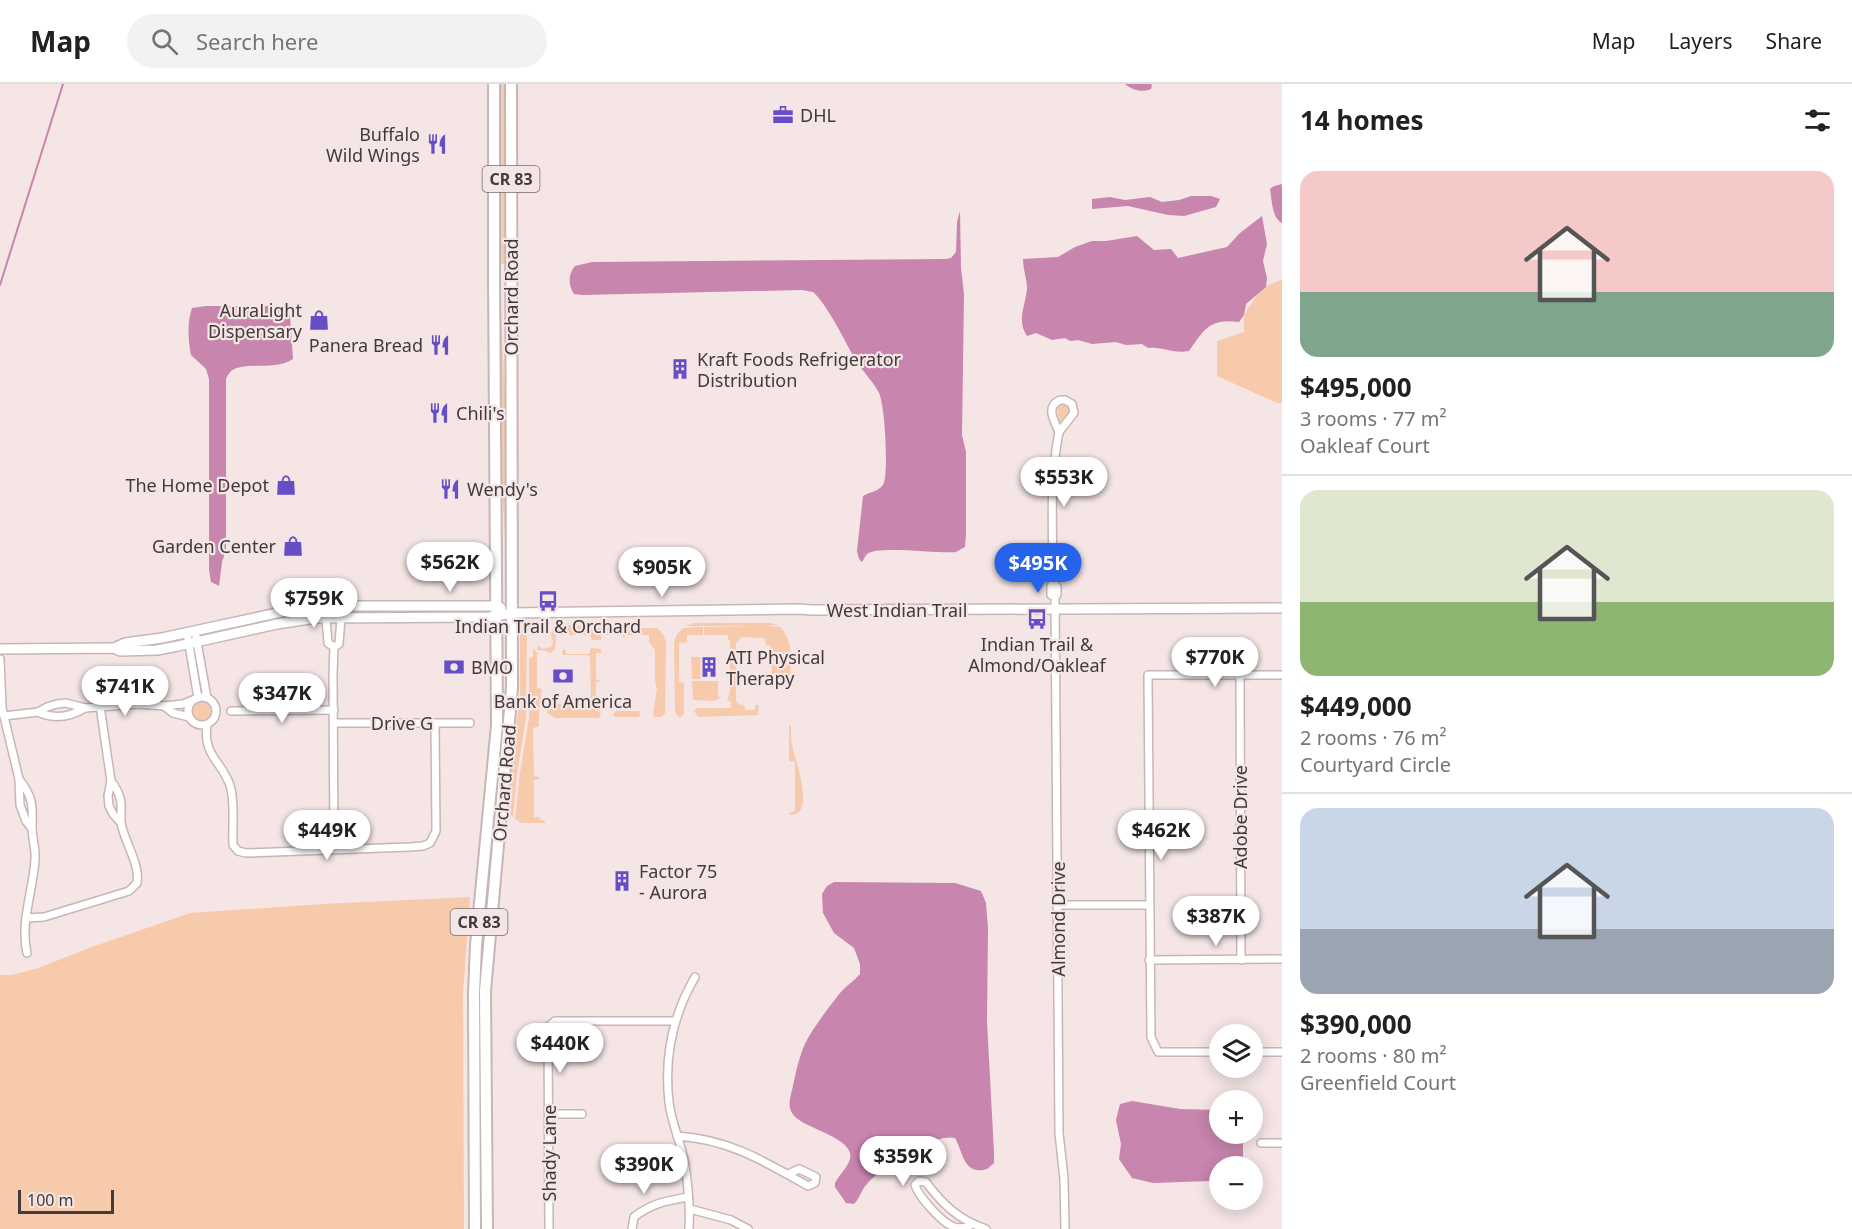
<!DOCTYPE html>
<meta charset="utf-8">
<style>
body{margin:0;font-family:"Noto Sans",sans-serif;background:#f2f2f2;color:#202124;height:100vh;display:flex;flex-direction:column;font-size:22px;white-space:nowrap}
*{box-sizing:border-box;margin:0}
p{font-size:20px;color:#757577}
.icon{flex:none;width:33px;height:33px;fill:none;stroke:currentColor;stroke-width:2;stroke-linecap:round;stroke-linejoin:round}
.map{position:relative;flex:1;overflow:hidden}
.panel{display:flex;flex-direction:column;background:#fff;width:570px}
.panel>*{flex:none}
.buttons{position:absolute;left:1209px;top:940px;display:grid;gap:12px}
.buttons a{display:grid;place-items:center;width:54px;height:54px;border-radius:50%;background:#fff;box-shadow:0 3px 15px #0003;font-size:30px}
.scale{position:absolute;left:18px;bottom:15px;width:96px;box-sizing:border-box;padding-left:6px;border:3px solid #413b3b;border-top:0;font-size:16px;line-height:21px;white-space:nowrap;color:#413b3b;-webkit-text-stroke:4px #f5e5e5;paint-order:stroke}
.price{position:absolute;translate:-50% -51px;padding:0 14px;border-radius:21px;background:#fff;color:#222;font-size:20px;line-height:39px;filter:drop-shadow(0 2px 3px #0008)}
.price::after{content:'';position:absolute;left:50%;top:36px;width:18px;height:14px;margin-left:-9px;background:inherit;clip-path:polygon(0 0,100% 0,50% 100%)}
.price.current{background:#2563eb;color:#fff}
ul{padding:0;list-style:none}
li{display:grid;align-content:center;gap:12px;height:318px;padding:0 18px}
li+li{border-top:2px solid #e0e0e0}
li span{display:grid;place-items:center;height:186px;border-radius:18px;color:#555}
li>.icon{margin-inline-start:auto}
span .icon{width:108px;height:108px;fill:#fffc;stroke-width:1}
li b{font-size:26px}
h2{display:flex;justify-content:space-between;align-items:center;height:72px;padding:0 18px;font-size:26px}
header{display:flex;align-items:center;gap:36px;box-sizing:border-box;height:84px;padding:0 30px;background:#fff;border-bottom:2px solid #e0e0e0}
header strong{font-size:28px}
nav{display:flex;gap:33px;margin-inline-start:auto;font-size:21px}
.search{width:420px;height:54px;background:#f2f2f2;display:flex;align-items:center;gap:15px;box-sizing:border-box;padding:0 21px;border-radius:33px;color:#757577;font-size:22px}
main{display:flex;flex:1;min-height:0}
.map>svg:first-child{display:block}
.green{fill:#f7caac}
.water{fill:#c885ae}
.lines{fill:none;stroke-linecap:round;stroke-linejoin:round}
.stream{stroke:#c885ae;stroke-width:2}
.street-casing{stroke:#c6b6b6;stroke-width:10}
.secondary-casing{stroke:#c6b6b6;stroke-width:12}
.primary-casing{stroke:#c6b6b6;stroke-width:14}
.street{stroke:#fff;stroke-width:7}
.secondary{stroke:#fff;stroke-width:9}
.primary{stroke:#fff;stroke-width:10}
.labels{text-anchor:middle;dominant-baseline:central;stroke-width:4.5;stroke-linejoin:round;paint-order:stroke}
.shield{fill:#f5e5e5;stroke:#776e6e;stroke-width:1.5}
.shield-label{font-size:16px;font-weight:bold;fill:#413b3b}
.poi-label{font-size:18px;fill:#413b3b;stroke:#f5e5e5;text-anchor:start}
.street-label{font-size:18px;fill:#413b3b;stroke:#f5e5e5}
</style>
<header>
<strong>Map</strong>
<div class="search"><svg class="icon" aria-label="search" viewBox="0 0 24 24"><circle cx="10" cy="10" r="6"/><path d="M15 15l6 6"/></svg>Search here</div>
<nav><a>Map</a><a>Layers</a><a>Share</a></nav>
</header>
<main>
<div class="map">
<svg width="1282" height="1145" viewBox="0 0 1282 1145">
<rect width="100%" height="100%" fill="#f5e5e5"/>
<g class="green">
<polygon points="498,0 506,0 507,167 504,180 499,180"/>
<polygon points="1282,195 1282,319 1277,319 1217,292 1217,257 1244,248 1244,231 1261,205"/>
<polygon points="499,228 501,228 507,353 507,489 500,369"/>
<path d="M1064,318L1069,321L1071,327L1062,339L1059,337C1058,330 1055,321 1064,318Z"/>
<path d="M694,539H769L778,541L765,542L780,543C792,553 792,577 790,594L786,596L766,595L767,593H772L771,562L766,561L764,554L742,553L736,559V617L738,620L744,621L745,626H755V621H759L758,631L698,633L694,627L697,624H731V617H727L730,608V557L728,556V551H704V543L764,542H686Z"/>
<path d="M565,541H576L586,544H657L663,550L666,558L665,630L660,633H655L653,631L657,605L655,596V566L649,558V551H625L624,556L623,551H601V556H592L590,551H556C555,559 558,566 549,569L547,567L538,566L537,564L539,562L542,565L551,563L553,558L551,550L553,545L561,547Z"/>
<polygon points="525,543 527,543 526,635 517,690 513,733 508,728 507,720 520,610 520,549"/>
<polygon points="703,543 703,551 687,551 687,558 679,559 679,598 684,599 684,630 680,633 676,630 675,625 674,558 677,550 683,544"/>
<polygon points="533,564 538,570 537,570 537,604 542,605 539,626 539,642 533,644 534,692 539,693 540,695 534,696 534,733 539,733 540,736 545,737 545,739 522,739 515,735 520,689 529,634 529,574 533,573"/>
<polygon points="565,564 566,570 589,570 591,564 601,565 601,569 596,569 596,595 601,597 596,598 596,627 601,628 599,634 555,634 547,629 547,625 551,620 583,619 584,622 587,621 586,618 591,612 590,572 586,571 563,571 562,568"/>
<polygon points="502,567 504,631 502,682 492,778 483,1145 479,1145 479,885 498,682"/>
<polygon points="691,573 702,573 702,595 692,595"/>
<polygon points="692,597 718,597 718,612 721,614 714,617 693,616"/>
<circle cx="202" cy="627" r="9"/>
<polygon points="616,627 639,627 641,631 638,633 615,633 613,630"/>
<path d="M789,641L791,642C791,650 791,658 793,665C796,679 816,732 790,731L789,729L795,727V678L789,677Z"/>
<polygon points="470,813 463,910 464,1145 0,1145 0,891 12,891 38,884 92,863 190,829 323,820"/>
</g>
<g class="water">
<path d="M1125,0H1151L1152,1L1151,5C1142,9 1132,6 1125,0Z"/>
<path d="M1282,100V139C1272,134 1272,116 1270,105L1274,102Z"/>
<polygon points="1191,112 1211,112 1220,115 1216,123 1184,132 1168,131 1128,122 1092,125 1092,115 1110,113 1125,116 1150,113 1162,118 1179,116"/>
<path d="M960,127L961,184L964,210L962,351L966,368V450L965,463L956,468C941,470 876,461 867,470C865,472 864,475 862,478L859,475L857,467L863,412C869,408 878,408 883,401C889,392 885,321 879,309C873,297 862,287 855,275C846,259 827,220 813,208L802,206L582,211L574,210C568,201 568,190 575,182L592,178L946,175L951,174L956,168L957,138Z"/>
<path d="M1262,132L1267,160L1263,177L1267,194L1266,203L1246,220L1244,231L1239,238C1209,234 1204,246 1189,267C1172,270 1163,262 1148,264L1142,260L1126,261L1116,258L1092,260L1078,256L1070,257L1065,254L1052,256L1036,249L1027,252C1016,236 1026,221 1027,204C1027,196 1023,185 1023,175L1058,173L1075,163L1092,157H1106L1137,152L1154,166L1171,165L1178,174L1227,163L1240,149Z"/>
<path d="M206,222H286L290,232L293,275C276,287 245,277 231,287C229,289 227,292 226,295V466L222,478L219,502L211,498L209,486V295L206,285L191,271C188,255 187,239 192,224Z"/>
<path d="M834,798L955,799L981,807L986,819L988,844L987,938L994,1068V1079L987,1085C963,1092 963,1067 955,1054C946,1052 935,1056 927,1060C920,1063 914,1069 907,1073C894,1081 876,1088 867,1100C861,1106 860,1114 854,1120L846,1119L835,1103V1099C839,1091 848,1083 850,1075C856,1053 799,1044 792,1029C787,1021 791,1011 793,1002C796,987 800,968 808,954C817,939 829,923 840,909C846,902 854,897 860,890V880L854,864L834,849L823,829L822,810L827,802Z"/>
<polygon points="1132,1017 1180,1025 1219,1026 1220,1050 1243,1050 1243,1076 1241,1083 1220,1083 1219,1096 1211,1097 1153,1099 1132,1094 1119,1075 1121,1060 1116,1036 1120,1020"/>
</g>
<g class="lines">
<polyline class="stream" points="0,201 63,0"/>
<g class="street-casing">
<g id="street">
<path d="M1060,316H1065L1072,320L1074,329L1059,348C1054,336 1045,323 1060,316Z"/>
<polyline points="1053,498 1057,503 1057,511 1055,512 1059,1049 1064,1095 1065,1145"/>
<path d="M1055,512L1051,511V502L1053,498C1053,447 1049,398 1059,348"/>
<polyline points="195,547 207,614"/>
<polyline points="187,549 198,614"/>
<polyline points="334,563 328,559 326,534 334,522 341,534 339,560 334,563 333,590 334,765"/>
<polyline points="0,575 2,624 19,695 20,721 26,737 32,745"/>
<polyline points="1240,591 1241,876"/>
<circle cx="202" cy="627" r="14"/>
<polyline points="100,622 111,697 108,712 109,722 113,730 121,739"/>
<polyline points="164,622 173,629 189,633"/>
<polyline points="231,627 334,626"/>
<path d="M38,628C55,636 70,633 85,624"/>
<polyline points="4,632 38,628 47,623 57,620 66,619 85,624 139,620 164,622 183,620 193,616"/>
<polyline points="334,639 470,639"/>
<path d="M207,641C202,673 225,679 231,705C235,723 232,743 233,761L238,767L246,769L409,763L423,762L430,759L436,747L435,639"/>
<path d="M19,695C33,713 33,721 32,743C32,754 36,765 35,776C33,807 20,838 27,869"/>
<polyline points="1057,821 1149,821"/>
<path d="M26,834L44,833L129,807L137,799C140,781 126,760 122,743C119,733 123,724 120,714C118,707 115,702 111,697"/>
<polyline points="1149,876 1282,875"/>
<polyline points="1220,968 1158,968 1151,953 1148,591 1282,591"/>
<polyline points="1252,968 1282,968"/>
<polyline points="549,1030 582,1030"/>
<path d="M677,1052C728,1055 764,1077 808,1102L815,1099L816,1093L799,1085L788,1090"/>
<polyline points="1261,1059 1282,1059"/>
<polyline points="690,1125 731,1136 748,1145"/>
<path d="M971,1140L968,1143C964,1143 958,1145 954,1143C942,1139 918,1112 915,1101L919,1097L926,1098C942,1120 959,1136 986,1145"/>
<polyline points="549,1145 548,943 555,937 675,937"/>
<path d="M632,1145L634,1133C652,1119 666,1117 688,1113"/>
<path d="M689,1145C690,1123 688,1098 684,1076C680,1056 671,1038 669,1018C664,974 673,931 695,893"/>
</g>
</g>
<g class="secondary-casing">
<g id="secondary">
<polyline points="114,564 125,559 162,554 300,524 334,522 497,522 501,524"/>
<polyline points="0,565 114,564 120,567 157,566 178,562 277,540 316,534 489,533 512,529 798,525 812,526 1282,524"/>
</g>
</g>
<g class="primary-casing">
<g id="primary">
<polyline points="475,1145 474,909 476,861 497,641 494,190 494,0"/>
<polyline points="487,1145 485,907 512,603 511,0"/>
</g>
</g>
<use href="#street" class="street"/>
<use href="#secondary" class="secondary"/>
<use href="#primary" class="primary"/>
</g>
<defs>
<g id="office-bare" transform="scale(1.62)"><path d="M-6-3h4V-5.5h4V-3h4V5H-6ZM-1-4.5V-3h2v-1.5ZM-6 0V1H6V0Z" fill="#664ec7" stroke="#f5e5e5" stroke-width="2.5" paint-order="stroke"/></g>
<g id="restaurant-bare" transform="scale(1.62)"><path d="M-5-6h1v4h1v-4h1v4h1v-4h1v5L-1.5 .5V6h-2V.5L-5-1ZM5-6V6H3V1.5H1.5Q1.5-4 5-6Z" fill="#664ec7" stroke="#f5e5e5" stroke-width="2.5" paint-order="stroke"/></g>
<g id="shop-bare" transform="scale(1.62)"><path d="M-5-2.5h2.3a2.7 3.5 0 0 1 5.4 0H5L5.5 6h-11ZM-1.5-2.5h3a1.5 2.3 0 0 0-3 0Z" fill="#664ec7" stroke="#f5e5e5" stroke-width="2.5" paint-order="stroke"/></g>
<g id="building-bare" transform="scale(1.62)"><path d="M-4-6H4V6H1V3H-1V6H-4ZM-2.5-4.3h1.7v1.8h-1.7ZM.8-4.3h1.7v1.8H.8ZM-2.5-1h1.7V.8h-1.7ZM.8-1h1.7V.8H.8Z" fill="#664ec7" stroke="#f5e5e5" stroke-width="2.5" paint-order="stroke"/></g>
<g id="bus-bare" transform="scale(1.62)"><path d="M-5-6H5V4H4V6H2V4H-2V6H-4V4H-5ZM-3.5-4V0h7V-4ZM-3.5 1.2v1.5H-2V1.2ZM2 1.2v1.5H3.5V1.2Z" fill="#664ec7" stroke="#f5e5e5" stroke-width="2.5" paint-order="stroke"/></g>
<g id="bank-bare" transform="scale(1.62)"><path d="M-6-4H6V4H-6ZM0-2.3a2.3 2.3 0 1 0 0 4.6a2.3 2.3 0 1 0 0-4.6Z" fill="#664ec7" stroke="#f5e5e5" stroke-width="2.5" paint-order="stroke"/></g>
</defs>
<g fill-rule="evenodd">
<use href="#office-bare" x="783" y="31"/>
<use href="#restaurant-bare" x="437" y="60"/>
<use href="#shop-bare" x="319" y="236"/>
<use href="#restaurant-bare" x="440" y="261"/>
<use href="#building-bare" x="680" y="285"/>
<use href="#restaurant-bare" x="439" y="329"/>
<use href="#shop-bare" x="286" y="401"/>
<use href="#restaurant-bare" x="450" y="405"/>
<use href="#shop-bare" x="293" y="462"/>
<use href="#bus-bare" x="548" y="517"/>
<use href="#bus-bare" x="1037" y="535"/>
<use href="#bank-bare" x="454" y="583"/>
<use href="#building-bare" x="709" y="583"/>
<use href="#bank-bare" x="563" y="592"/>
<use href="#building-bare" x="622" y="797"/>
</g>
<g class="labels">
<g class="shield">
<rect x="482.5" y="82" width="57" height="26" rx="4.5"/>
<rect x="450.5" y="825" width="57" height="26" rx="4.5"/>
</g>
<g class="shield-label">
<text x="511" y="95">CR 83</text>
<text x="479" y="838">CR 83</text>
</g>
<g class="poi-label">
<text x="800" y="31">DHL</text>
<text x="420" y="50" text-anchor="end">Buffalo<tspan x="420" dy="21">Wild Wings</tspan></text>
<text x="302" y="226" text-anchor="end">AuraLight<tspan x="302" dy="21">Dispensary</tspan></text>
<text x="423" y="261" text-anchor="end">Panera Bread</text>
<text x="697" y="275">Kraft Foods Refrigerator<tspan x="697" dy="21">Distribution</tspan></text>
<text x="456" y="329">Chili's</text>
<text x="269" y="401" text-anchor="end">The Home Depot</text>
<text x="467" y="405">Wendy's</text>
<text x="276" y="462" text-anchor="end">Garden Center</text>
<text x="548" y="542" text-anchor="middle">Indian Trail &amp; Orchard</text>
<text x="1037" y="560" text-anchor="middle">Indian Trail &amp;<tspan x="1037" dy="21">Almond/Oakleaf</tspan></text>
<text x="726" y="573">ATI Physical<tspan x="726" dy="21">Therapy</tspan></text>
<text x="471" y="583">BMO</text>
<text x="563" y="617" text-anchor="middle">Bank of America</text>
<text x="639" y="787">Factor 75<tspan x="639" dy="21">- Aurora</tspan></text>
</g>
<g class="street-label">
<text transform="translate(511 213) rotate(-90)">Orchard Road</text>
<text x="897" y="526">West Indian Trail</text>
<text x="402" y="639">Drive G</text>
<text transform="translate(504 699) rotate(-85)">Orchard Road</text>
<text transform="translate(1240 733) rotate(-90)">Adobe Drive</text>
<text transform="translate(1058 835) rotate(-90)">Almond Drive</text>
<text transform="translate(549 1069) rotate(-90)">Shady Lane</text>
</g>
</g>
</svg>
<div class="buttons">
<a><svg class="icon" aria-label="layers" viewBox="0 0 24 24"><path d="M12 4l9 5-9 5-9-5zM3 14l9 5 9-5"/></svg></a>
<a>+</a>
<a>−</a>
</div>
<div class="scale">100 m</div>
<b class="price" style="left:1064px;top:424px">$553K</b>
<b class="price" style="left:450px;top:509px">$562K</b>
<b class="price current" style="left:1038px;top:510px">$495K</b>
<b class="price" style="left:662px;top:514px">$905K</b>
<b class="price" style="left:314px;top:545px">$759K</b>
<b class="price" style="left:1215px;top:604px">$770K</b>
<b class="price" style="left:125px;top:633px">$741K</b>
<b class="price" style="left:282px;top:640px">$347K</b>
<b class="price" style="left:327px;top:777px">$449K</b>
<b class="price" style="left:1161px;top:777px">$462K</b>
<b class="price" style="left:1216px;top:863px">$387K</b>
<b class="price" style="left:560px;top:990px">$440K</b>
<b class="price" style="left:903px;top:1103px">$359K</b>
<b class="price" style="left:644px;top:1111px">$390K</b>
</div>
<section class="panel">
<h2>14 homes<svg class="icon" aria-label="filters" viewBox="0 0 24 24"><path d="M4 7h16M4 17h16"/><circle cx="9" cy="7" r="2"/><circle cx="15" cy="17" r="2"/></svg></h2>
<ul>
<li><span style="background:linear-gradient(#f6c9c9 65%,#7fa58c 0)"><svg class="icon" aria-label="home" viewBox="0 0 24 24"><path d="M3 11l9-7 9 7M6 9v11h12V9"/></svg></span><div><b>$495,000</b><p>3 rooms · 77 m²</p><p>Oakleaf Court</p></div></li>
<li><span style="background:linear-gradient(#dfe7d0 60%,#8fb573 0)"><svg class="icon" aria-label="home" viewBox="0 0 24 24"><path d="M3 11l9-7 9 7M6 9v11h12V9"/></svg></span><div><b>$449,000</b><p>2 rooms · 76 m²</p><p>Courtyard Circle</p></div></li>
<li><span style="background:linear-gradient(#c9d6e8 65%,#9aa5b1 0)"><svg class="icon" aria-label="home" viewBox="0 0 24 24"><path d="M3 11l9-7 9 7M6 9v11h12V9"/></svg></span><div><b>$390,000</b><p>2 rooms · 80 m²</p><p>Greenfield Court</p></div></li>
</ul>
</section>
</main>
